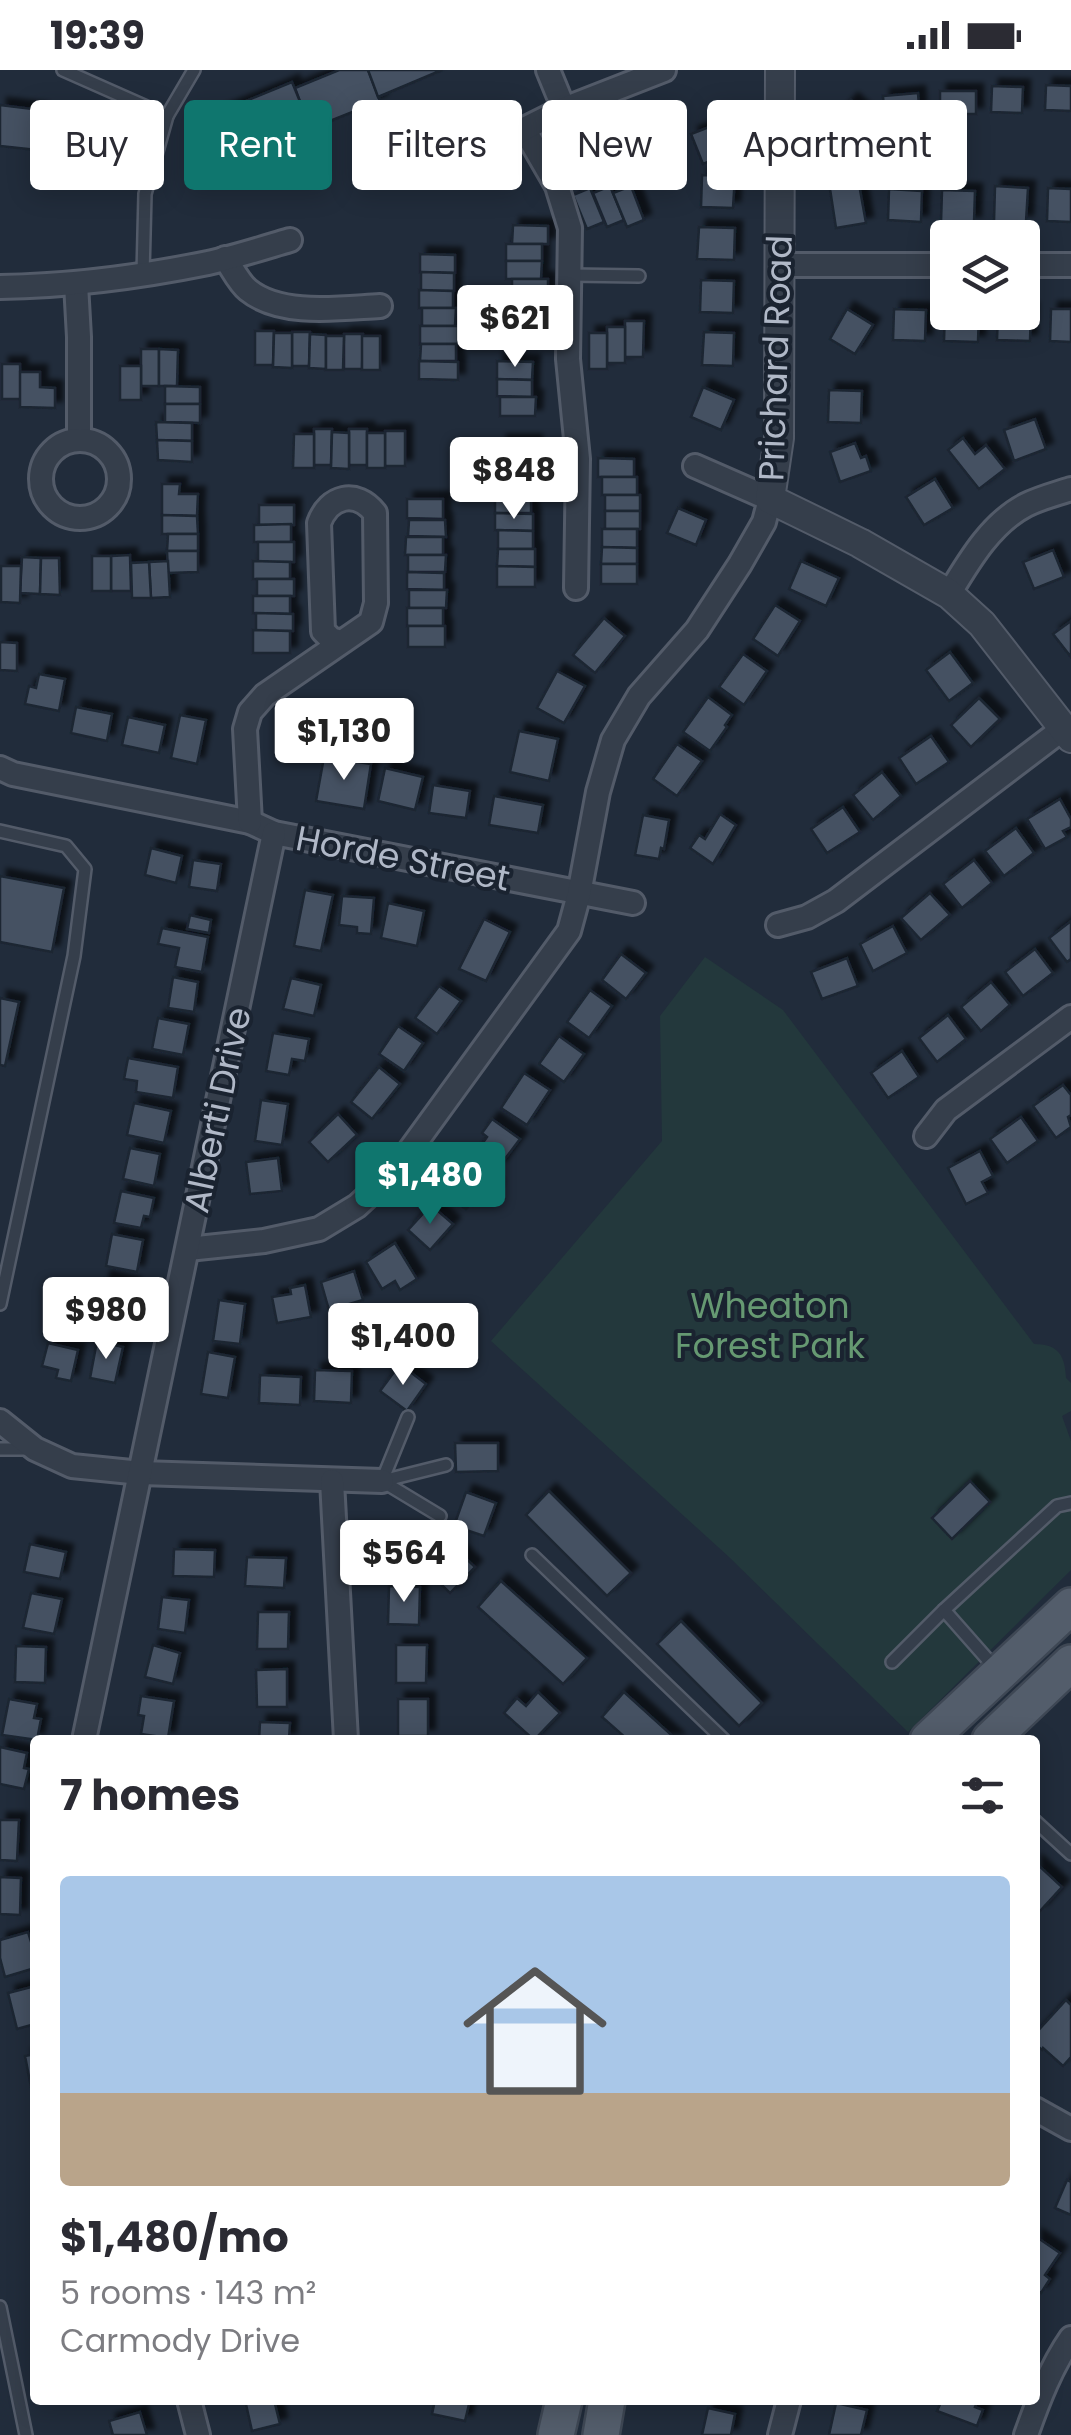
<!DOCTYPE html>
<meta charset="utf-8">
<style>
body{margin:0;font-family:Poppins,sans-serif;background:#f2f2f3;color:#2b2b33;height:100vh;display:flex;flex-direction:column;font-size:38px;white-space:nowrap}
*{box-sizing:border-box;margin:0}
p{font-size:32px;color:#7c7c81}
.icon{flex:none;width:55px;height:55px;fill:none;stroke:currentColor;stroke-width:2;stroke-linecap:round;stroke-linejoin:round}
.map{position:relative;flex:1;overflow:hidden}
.panel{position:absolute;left:30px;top:1665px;width:1010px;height:670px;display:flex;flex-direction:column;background:#fff;border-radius:10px;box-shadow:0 5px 25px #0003}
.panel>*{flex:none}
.hud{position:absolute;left:30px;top:30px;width:1012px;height:90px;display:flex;gap:20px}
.buttons{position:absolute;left:930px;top:150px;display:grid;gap:20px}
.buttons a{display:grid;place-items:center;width:110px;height:110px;border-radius:10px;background:#fff;box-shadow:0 5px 25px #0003;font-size:50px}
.price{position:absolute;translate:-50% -85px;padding:0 22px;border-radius:10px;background:#fff;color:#222;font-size:32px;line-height:65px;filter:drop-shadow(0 2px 5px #0008)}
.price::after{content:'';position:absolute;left:50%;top:60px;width:30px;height:22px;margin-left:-15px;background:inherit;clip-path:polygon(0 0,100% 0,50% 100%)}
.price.active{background:#0f766e;color:#fff}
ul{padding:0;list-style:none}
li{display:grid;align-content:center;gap:20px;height:530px;padding:0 30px}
li span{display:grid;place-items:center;height:310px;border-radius:10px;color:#555}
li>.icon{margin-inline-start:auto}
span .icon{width:180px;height:180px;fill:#fffc;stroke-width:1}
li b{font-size:42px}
h2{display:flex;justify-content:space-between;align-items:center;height:120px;padding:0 30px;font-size:42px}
.chip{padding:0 35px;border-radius:10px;background:#fff;box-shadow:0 5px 25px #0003;font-size:35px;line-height:90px}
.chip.active{background:#0f766e;color:#fff}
.status{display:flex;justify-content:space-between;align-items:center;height:70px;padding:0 50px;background:#fff;direction:ltr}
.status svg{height:28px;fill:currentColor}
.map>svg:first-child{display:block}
.green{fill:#23383c}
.building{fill:#445162;stroke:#1c2532;stroke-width:2.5;filter:url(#shadow)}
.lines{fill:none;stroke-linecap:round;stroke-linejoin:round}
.service-casing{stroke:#535b69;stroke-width:16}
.minor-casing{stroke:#535b69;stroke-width:28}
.tertiary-casing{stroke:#535b69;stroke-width:32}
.primary-casing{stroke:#3e4754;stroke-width:40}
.service{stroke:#353e4b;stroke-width:11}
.minor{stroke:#353e4b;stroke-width:22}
.tertiary{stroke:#353e4b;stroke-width:28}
.primary{stroke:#535d6b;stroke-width:35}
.labels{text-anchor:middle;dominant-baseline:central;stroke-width:8;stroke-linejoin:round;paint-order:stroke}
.street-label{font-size:35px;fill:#b0b8c7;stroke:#1a2330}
.park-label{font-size:35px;fill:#669972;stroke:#1a2330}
</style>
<div class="status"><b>19:39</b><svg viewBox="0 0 49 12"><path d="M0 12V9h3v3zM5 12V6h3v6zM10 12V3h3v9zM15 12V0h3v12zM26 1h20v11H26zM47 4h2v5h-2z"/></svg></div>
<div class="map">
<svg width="1071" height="2365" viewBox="0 0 1071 2365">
<defs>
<filter id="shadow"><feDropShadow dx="7" dy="-7" stdDeviation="2.5" flood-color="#0009"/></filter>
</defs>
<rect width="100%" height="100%" fill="#212c3b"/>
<path class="green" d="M705,887L783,940L1034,1274C1058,1274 1065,1285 1066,1308L1071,1313V1341L1062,1346L1071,1371V1500L908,1662L728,1486L491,1271L662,1071L660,946Z"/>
<g class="building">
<polygon points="339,0 368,0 380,31 310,59 295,18"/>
<polygon points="368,0 442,0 378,27"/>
<polygon points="292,12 310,56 201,100 195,85 219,75 207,47"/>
<polygon points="1046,15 1071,16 1071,41 1045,40"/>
<polygon points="992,16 1023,17 1022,43 991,42"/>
<rect x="940" y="21" width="36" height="23"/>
<polygon points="918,23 921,62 902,64 901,50 885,52 883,26"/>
<polygon points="851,30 874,51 853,75 830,54"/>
<polygon points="0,35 41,40 37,80 0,76"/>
<polygon points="722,52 733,82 703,94 691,64"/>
<polygon points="39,63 122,72 118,112 34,103"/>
<polygon points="702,105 735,106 733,138 701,137"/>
<polygon points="859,114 866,153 836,158 830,119"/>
<polygon points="610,116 624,150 607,157 593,123"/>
<polygon points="631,116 644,150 627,157 613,123"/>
<polygon points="995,116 1028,118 1026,152 994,151"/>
<polygon points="590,118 604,152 587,159 573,125"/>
<polygon points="1048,118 1071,119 1071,152 1047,151"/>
<polygon points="889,119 922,121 921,152 888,150"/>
<polygon points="942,120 975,121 974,153 941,152"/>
<polygon points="513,155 548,156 548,174 512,174"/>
<polygon points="699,157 735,158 734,190 697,189"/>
<rect x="506" y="174" width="36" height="17"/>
<polygon points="420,184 455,185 455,203 420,202"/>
<polygon points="506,191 542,191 541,209 506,209"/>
<polygon points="421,202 454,203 454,221 421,221"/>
<polygon points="512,209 548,209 548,228 512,227"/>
<polygon points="701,210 734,211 733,243 700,242"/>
<polygon points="419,220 453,221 453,238 419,238"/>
<polygon points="422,238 456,238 455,256 422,256"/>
<polygon points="945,238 948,238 948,242 979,242 978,272 944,271"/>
<polygon points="847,239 873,255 855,284 830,269"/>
<polygon points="894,239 926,240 925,271 893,270"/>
<polygon points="1051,239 1071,239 1071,272 1050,271"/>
<polygon points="1022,240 1031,240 1030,271 997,270 998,242 1022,242"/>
<polygon points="625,251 644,251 643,287 625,287"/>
<rect x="420" y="256" width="38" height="18"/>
<rect x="607" y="257" width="18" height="36"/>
<polygon points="255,261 274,261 273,295 255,295"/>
<polygon points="292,262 310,262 309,296 292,296"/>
<polygon points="704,262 734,263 733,296 702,295"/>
<polygon points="274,263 292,263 292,298 273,297"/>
<rect x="589" y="263" width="18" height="36"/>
<polygon points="310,264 326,265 326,299 309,298"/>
<polygon points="344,264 363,264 362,299 344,299"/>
<polygon points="326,266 344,266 343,300 326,300"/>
<rect x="362" y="266" width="18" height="34"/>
<polygon points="421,274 456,274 456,291 420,291"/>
<rect x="141" y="279" width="18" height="37"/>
<polygon points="159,279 178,280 177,316 159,316"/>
<polygon points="419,291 458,292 458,310 419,309"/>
<polygon points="497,291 533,292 532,310 497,309"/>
<polygon points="2,294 20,294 21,329 2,329"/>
<rect x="120" y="296" width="21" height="34"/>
<polygon points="20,302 40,302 40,317 55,318 55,338 20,337"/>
<polygon points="497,309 532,310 532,327 497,326"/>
<polygon points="165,316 200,317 200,334 165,334"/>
<polygon points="703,317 734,330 721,360 691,347"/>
<polygon points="829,320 862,321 861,353 828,352"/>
<polygon points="500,327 536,327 535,346 500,346"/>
<polygon points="165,334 200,334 200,353 165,352"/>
<polygon points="1035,349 1046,379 1014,391 1004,360"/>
<polygon points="156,352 192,353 192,371 157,370"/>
<polygon points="314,359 332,359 331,395 314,395"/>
<rect x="349" y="359" width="18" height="36"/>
<rect x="385" y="361" width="20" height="35"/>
<polygon points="332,362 349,363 349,399 331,398"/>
<rect x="367" y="363" width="18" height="35"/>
<polygon points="294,364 314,364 314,398 293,398"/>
<polygon points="963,368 975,384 986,375 1005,399 979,419 948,380"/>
<polygon points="157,370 192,371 192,392 158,390"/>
<polygon points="500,372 535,372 535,392 499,391"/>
<polygon points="855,373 861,388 866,386 871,401 840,412 830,382"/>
<polygon points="598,388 634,389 634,407 598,407"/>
<polygon points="496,391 533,392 533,408 495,408"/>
<rect x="602" y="407" width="35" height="18"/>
<rect x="495" y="408" width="38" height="18"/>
<polygon points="935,409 953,438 924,455 906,427"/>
<polygon points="162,414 180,414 179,424 198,424 197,446 162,445"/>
<rect x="605" y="425" width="35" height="16"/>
<rect x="495" y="426" width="36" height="17"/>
<polygon points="407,429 443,429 443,449 407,448"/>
<rect x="259" y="435" width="35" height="20"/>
<polygon points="678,438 706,450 696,475 667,463"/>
<rect x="605" y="441" width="35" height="18"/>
<polygon points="495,443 533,444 533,461 495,460"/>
<polygon points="162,445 197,446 198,464 162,464"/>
<polygon points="409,450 445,450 446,467 408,466"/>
<polygon points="291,454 291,472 254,472 254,455"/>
<polygon points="602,459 637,459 637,478 602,477"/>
<polygon points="498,460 533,461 533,479 498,479"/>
<polygon points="168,464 198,464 198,481 167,481"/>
<polygon points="406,467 443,467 443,485 405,485"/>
<rect x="258" y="472" width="36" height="20"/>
<polygon points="602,477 637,478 637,494 601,494"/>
<polygon points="498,479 535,479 535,497 497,496"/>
<polygon points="1053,480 1064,507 1034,519 1023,492"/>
<polygon points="167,481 198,481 198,502 168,503"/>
<polygon points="130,485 131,521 111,521 111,486"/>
<polygon points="408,485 446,485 445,502 408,502"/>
<rect x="92" y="486" width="19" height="35"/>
<polygon points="22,487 41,488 40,524 20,523"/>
<polygon points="41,488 59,488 60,525 40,524"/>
<polygon points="168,491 170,527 151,528 149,492"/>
<polygon points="253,491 290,492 290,509 253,509"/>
<polygon points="801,491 839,508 826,536 789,519"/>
<polygon points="149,492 151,528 132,528 131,493"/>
<rect x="601" y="494" width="36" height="20"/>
<polygon points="1,496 21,496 20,533 1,532"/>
<polygon points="497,496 535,497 535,517 497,517"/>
<polygon points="407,502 444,503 444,520 407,519"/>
<rect x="257" y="509" width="37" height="17"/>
<polygon points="409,520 447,520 446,538 409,538"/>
<polygon points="253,526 290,526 290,544 253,543"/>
<polygon points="775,535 800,551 778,586 753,569"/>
<rect x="407" y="538" width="36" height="18"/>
<polygon points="256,543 293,544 293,561 256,561"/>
<polygon points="604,548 625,566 595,603 573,585"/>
<polygon points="1071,551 1071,587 1053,564"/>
<rect x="408" y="556" width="37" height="21"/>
<polygon points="253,560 290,561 290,583 253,583"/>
<polygon points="0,572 17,573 17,601 0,600"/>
<polygon points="950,582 973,613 949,631 926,600"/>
<polygon points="743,584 767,601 744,635 719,617"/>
<polygon points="557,601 585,616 564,653 537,638"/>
<polygon points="39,604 65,609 59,641 25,634 29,616 36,618"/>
<polygon points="708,627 732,645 725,655 727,657 710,681 683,662"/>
<polygon points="979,628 1000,649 971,677 951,655"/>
<polygon points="76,637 112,644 107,671 71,663"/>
<polygon points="180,645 206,650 197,694 171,688"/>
<polygon points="128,647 165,655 159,683 122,675"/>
<polygon points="519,661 558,669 549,711 510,702"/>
<polygon points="931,666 949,692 916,714 899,688"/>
<polygon points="677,674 702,691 677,726 653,709"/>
<polygon points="324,687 371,694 364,739 316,731"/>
<polygon points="385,698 423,707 415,740 378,731"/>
<polygon points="882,702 901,726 873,750 853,725"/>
<polygon points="433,715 470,721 466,748 429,743"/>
<polygon points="494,726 543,735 538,763 489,755"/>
<polygon points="1060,729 1071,749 1071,757 1063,761 1067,767 1045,779 1027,749"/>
<polygon points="843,737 860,762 827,783 811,759"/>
<polygon points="720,744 736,755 713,794 690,778 699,765 705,769"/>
<polygon points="643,745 669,750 664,779 661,778 659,789 635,785"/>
<polygon points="1016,758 1034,783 1004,806 985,781"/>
<polygon points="151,778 182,786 176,813 145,805"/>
<polygon points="193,790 221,794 217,821 189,817"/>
<polygon points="974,790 992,813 962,838 943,814"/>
<polygon points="0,806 64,818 52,882 0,872"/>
<polygon points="305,820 333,825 321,881 294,876"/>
<polygon points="930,823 950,845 921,870 901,848"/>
<polygon points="342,826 374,828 371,864 357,863 357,857 339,855"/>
<polygon points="388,833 424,841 417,876 381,868"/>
<polygon points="190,845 211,850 209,863 187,859"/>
<polygon points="484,849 510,862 486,911 459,899"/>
<polygon points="1071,851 1071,889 1067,892 1049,868"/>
<polygon points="893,856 907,883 873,901 860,874"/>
<polygon points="162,858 208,867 202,902 175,897 179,878 158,874"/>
<polygon points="1035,879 1053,903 1023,926 1005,902"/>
<polygon points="621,884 646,903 626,929 602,910"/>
<polygon points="847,888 858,916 822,929 811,902"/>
<polygon points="173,907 198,912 194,942 168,938"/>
<polygon points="291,908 321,915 314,946 283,939"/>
<polygon points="991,912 1010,935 981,961 961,937"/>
<polygon points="439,916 461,931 437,964 415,948"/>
<polygon points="590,920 612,936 589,968 567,952"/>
<polygon points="0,928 19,932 5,996 0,995"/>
<polygon points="948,945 966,969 937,992 919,968"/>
<polygon points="158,948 189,954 183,985 152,979"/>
<polygon points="398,956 423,973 404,1001 379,984"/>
<polygon points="273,963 309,969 305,991 292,989 289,1005 266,1001"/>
<polygon points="559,966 584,984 564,1012 539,994"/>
<polygon points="902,981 919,1007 888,1028 871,1003"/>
<polygon points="128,988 178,997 173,1028 136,1022 137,1011 124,1009"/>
<polygon points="379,997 400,1014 372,1049 351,1032"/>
<polygon points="524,1003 550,1020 527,1055 501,1038"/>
<polygon points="1063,1015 1071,1025 1071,1045 1068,1047 1071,1057 1056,1068 1033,1036"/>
<polygon points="261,1030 288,1034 282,1075 255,1071"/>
<polygon points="134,1033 171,1041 164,1073 127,1065"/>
<polygon points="338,1044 357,1065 328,1092 309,1072"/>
<polygon points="1021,1047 1038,1071 1007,1093 990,1069"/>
<polygon points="492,1049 520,1069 499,1097 477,1081 487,1067 482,1063"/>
<polygon points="130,1078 160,1084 154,1116 123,1109"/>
<polygon points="980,1081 993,1106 982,1112 988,1123 966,1134 948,1098"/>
<polygon points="278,1088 282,1121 250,1124 246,1092"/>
<polygon points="463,1093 496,1118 487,1130 478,1123 466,1139 442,1121"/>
<polygon points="121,1121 154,1128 150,1147 144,1146 141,1158 114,1153"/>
<polygon points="431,1135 453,1154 430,1180 408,1160"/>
<polygon points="112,1164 143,1170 137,1202 106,1196"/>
<polygon points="395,1173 417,1209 400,1220 395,1211 382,1219 366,1192"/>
<polygon points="354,1201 363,1230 329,1240 321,1212"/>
<polygon points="104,1208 134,1215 126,1246 97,1239"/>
<polygon points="305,1215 311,1247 277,1253 272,1227 291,1224 290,1218"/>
<polygon points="219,1230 245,1234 240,1274 213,1271"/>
<polygon points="97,1271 123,1277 115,1313 90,1308"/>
<polygon points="48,1273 78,1280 71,1311 56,1308 58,1300 42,1296"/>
<polygon points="208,1282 235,1287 228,1328 201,1324"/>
<polygon points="400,1294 426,1314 407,1341 380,1321"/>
<polygon points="315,1300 352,1301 351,1333 314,1331"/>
<polygon points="260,1305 301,1307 300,1335 259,1333"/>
<polygon points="455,1373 498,1373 498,1401 456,1402"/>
<polygon points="970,1411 990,1432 952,1469 932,1448"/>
<polygon points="549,1421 631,1503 607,1526 526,1445"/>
<polygon points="466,1422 496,1433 484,1466 454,1456"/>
<polygon points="445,1468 475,1497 450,1523 420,1494"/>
<polygon points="30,1474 66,1482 60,1509 24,1502"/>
<polygon points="174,1479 215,1480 214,1507 173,1506"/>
<polygon points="247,1487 286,1488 284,1518 245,1516"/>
<polygon points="501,1511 587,1588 563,1614 478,1537"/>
<polygon points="389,1516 420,1517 419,1555 388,1554"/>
<polygon points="31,1523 62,1529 54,1564 23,1558"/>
<polygon points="162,1527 189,1530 185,1563 158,1559"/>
<polygon points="258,1542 289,1542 288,1579 257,1579"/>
<polygon points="681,1551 762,1633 739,1656 657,1574"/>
<polygon points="153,1575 180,1583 173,1614 145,1607"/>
<polygon points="396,1575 427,1575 426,1613 396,1613"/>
<polygon points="16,1576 46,1577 45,1613 15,1612"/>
<polygon points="287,1599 287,1637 257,1637 256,1600"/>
<polygon points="538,1622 560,1643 534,1670 504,1643 517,1628 526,1636"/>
<polygon points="624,1622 677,1670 628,1670 602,1647"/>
<polygon points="141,1626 174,1631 168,1668 141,1664 144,1646 138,1645"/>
<polygon points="9,1629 37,1634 34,1648 41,1649 37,1670 2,1665"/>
<rect x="398" y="1629" width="30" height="37"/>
<polygon points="260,1652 290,1653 289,1670 259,1670"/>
<polygon points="0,1677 27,1683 24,1698 29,1699 24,1719 0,1714"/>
<polygon points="0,1750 19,1750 17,1791 0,1790"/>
<polygon points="1035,1792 1062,1817 1040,1841 1035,1837"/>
<polygon points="0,1807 21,1808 20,1845 0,1844"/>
<polygon points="28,1862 35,1885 35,1898 5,1907 0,1888 0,1870"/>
<polygon points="35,1916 35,1954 17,1959 8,1923"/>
<polygon points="1066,1930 1071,1935 1071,1987 1063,1996 1043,1978 1042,1980 1035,1974 1035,1964"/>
<polygon points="35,1984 35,2021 32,2022 25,1986"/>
<polygon points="1067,2110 1071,2112 1071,2145 1055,2138"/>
<polygon points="1035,2166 1060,2183 1045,2205 1050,2209 1041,2223 1035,2219"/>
<polygon points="245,2330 274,2330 280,2354 252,2361"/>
<polygon points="435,2330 470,2330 465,2351 432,2344"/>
<polygon points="942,2330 978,2330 975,2337 983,2340 977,2356 937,2341"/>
<polygon points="836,2333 867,2340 861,2365 829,2365"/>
<polygon points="708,2338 735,2344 731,2365 702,2365"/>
<polygon points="140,2342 147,2365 113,2365 109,2351"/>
</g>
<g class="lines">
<g class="service-casing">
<g id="service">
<polyline points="63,0 167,46"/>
<polyline points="143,204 145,124 167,46 194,0"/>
<polyline points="570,205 639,206"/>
<polyline points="0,761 66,776 85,799 74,886 0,1234"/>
<polyline points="0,1379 31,1379"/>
<polyline points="382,1411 408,1347"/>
<polyline points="382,1411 440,1446"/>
<polyline points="382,1411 446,1395"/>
<polyline points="532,1485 724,1670"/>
<polyline points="892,1592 944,1540"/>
<polyline points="996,1599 944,1540 1057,1436 1071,1433"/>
<polyline points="1035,1751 1071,1784"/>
<polyline points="0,2237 26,2365"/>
</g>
</g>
<g class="minor-casing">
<g id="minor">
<polyline points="548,0 564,39"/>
<polyline points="524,59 557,116 570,158 568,289 578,389 576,518"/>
<polyline points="470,91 524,59 564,39 664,0"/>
<path d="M225,188C232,198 239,213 248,220C281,247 341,238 380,236"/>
<polyline points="779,195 948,195"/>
<polyline points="1022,195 1071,195"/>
<polyline points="76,214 79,267 79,370"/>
<path d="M0,217C70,216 139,207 208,193C235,187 263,178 290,170"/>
<circle cx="80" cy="409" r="39"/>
<path d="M949,524C969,491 991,453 1026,435C1040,428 1056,424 1071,419"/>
<polyline points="0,698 13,704 250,752 274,763 633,833"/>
<path d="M250,752L245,659L250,642L265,625L371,552L376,533L375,443C356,419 329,426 319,453L323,561L331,569L341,572"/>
<polyline points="778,855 807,847 836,831 1064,658 1071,656"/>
<polyline points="926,1066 946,1040 1071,947"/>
<polyline points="188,1179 264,1171 319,1159 357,1136 394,1102 569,861 579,824 598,722 613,670 639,626 697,560 740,494 764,452 770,429 695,396"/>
<polyline points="0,1351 35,1379 72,1396 141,1403 382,1411"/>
<polyline points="332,1411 346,1670"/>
<polyline points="84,1670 274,763"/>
<polyline points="1035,2039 1071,2059"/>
<polyline points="189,2330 198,2365"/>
<polyline points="780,2365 789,2330"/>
<path d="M1026,2365C1038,2331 1051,2297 1071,2268"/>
</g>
</g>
<g class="tertiary-casing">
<polyline id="tertiary" points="780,0 779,368 770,429 860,473 949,524 982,554 1071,668"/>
</g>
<g class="primary-casing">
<g id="primary">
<polyline points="928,1670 1071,1536"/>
<polyline points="990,1670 1071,1593"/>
<polyline points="556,2365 564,2330"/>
<polyline points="601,2365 607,2330"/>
</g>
</g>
<use href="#service" class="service"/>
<use href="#minor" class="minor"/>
<use href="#tertiary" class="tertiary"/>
<use href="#primary" class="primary"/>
</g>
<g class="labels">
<g class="street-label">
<text transform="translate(775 288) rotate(-88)">Prichard Road</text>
<text transform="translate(403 788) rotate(11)">Horde Street</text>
<text transform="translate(217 1040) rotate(-78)">Alberti Drive</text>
</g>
<g class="park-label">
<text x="770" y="1235">Wheaton<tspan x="770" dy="40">Forest Park</tspan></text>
</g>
</g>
</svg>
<div class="buttons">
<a><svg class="icon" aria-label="layers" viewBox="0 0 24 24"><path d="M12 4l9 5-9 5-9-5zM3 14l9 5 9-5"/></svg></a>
</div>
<b class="price" style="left:515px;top:300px">$621</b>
<b class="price" style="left:514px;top:452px">$848</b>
<b class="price" style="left:344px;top:713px">$1,130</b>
<b class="price active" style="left:430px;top:1157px">$1,480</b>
<b class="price" style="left:106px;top:1292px">$980</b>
<b class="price" style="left:403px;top:1318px">$1,400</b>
<b class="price" style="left:404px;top:1535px">$564</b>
<div class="hud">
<a class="chip">Buy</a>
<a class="chip active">Rent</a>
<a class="chip">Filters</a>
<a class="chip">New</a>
<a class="chip">Apartment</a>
</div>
<section class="panel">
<h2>7 homes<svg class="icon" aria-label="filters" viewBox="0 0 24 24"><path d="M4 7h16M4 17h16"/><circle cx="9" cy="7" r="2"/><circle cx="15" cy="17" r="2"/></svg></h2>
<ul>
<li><span style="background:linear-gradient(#a9c7e8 70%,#b9a48a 0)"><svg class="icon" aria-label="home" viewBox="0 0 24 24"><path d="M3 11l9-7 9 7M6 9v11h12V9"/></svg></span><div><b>$1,480/mo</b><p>5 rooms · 143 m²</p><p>Carmody Drive</p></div></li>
</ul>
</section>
</div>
